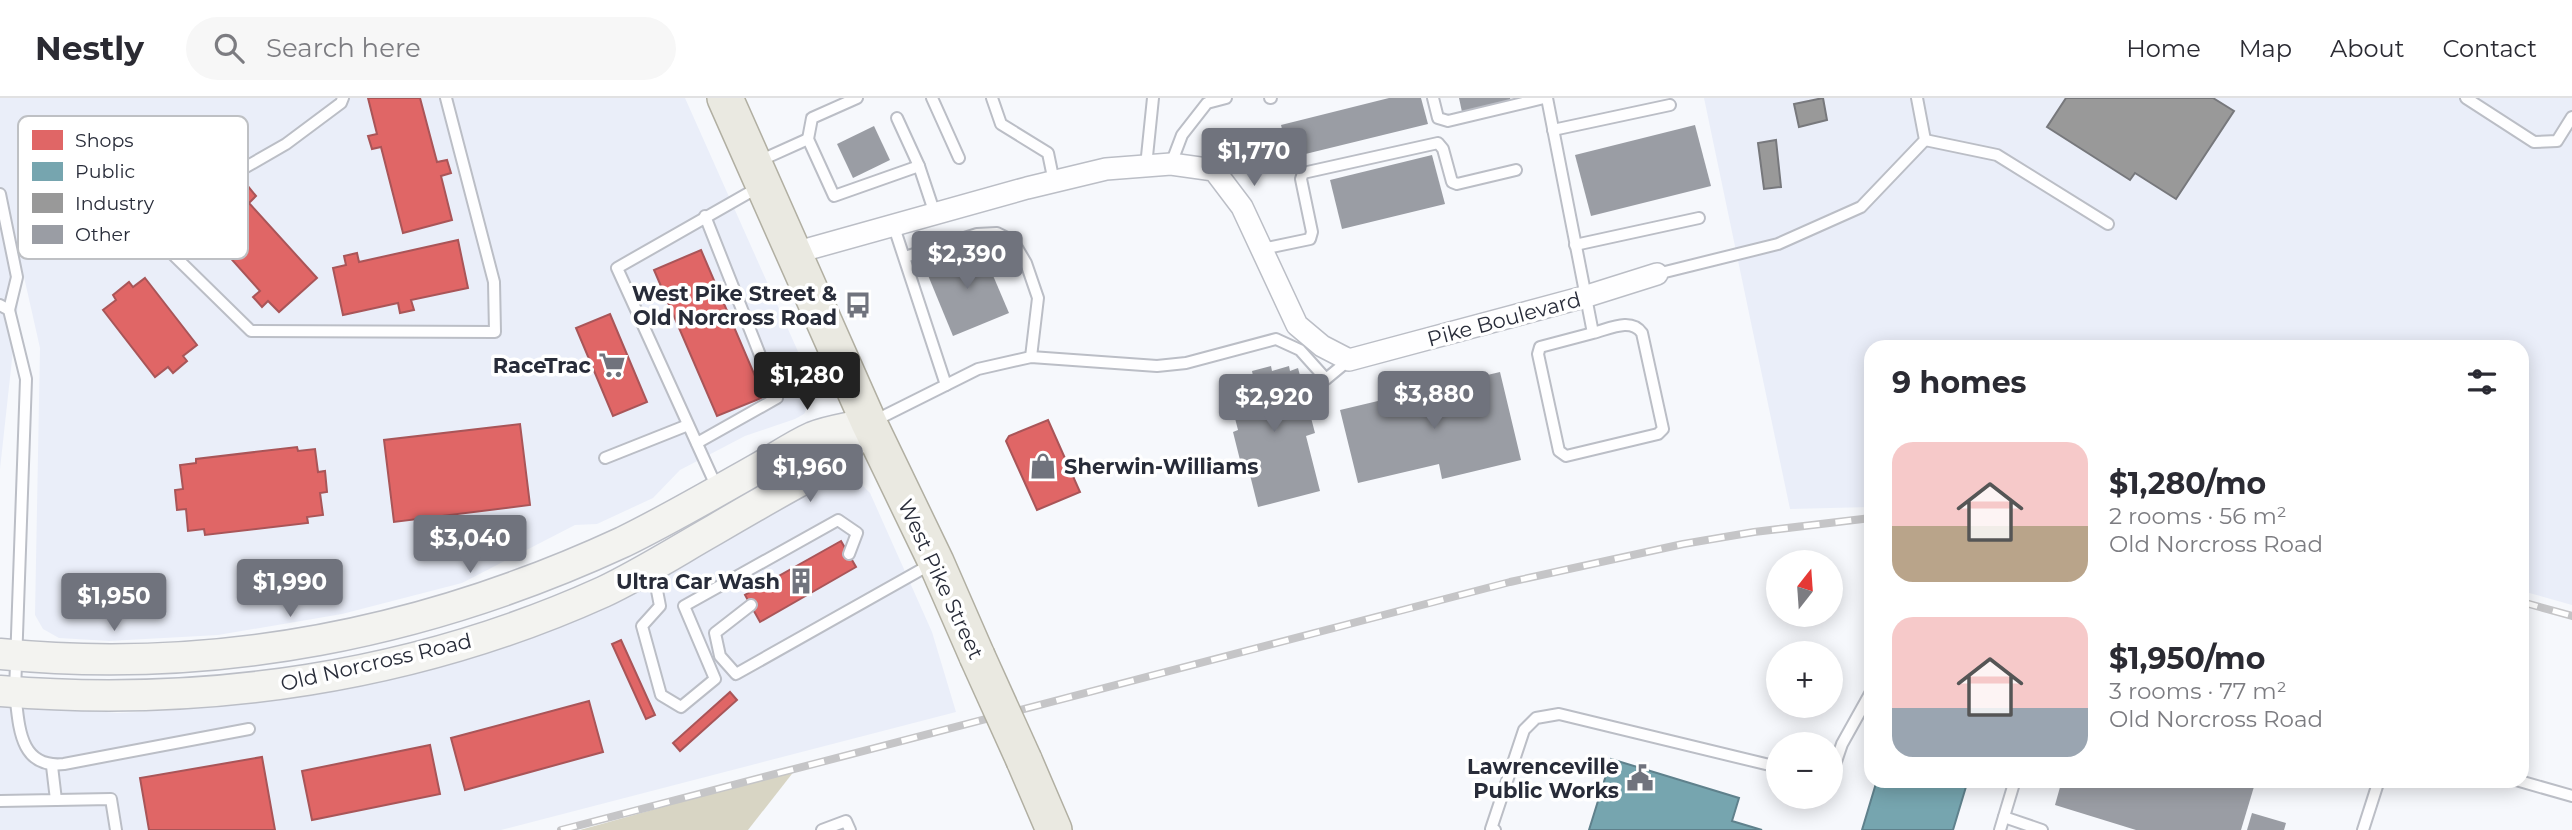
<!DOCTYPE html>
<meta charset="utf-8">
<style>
body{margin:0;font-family:Montserrat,sans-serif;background:#f7f7f7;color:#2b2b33;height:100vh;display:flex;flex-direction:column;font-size:26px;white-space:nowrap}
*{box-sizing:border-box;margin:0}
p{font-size:23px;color:#7c7c81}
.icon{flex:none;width:38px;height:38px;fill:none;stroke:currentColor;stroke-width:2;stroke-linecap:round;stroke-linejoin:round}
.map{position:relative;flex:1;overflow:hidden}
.sheet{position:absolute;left:1864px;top:242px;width:665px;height:448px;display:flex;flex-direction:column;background:#fff;border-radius:21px;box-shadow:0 4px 18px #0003}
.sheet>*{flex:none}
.needle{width:46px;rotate:17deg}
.fabs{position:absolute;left:1766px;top:452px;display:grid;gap:14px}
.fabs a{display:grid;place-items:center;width:77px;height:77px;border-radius:50%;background:#fff;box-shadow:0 4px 18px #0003;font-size:35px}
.price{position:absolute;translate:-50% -60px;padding:0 16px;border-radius:7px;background:#70737d;color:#fff;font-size:23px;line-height:46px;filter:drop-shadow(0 2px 4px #0008)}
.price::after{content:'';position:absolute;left:50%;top:42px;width:21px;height:16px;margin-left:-10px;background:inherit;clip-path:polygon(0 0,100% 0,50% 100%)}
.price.active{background:#222;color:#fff}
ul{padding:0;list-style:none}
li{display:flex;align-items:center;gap:21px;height:175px;padding:0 28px}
li span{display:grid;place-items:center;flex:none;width:196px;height:140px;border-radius:21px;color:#555}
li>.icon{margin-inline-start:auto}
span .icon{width:84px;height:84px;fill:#fffc;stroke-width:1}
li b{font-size:30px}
h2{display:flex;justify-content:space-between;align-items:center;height:84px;padding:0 28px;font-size:30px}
header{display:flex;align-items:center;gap:42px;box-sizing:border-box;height:98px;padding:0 35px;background:#fff;border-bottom:2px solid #e1e1e2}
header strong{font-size:33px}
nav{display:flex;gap:38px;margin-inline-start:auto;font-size:24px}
.search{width:490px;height:63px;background:#f7f7f7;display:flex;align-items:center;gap:18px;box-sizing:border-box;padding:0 24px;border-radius:38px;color:#7c7c81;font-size:26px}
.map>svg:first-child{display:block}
.built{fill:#eaeef9}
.forest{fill:#d8d5c4}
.shops{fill:#e06666;stroke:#a95558;stroke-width:2}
.public{fill:#76a5af;stroke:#5f818c;stroke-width:2}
.industry{fill:#999;stroke:#77787c;stroke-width:2}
.building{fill:#9a9da4}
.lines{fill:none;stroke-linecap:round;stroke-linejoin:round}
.service-casing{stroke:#bbbec6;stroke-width:14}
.minor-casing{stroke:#bbbec6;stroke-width:24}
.secondary-casing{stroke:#bbbec6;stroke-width:33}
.primary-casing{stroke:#b1afa2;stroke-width:38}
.service{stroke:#fefeff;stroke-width:10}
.minor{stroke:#fefeff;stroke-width:21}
.secondary{stroke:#f3f3f0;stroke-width:30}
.primary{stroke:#eae9e1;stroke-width:35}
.rail-casing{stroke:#c5c5c7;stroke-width:8}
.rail{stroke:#fff;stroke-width:5;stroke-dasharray:16;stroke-linecap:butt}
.primary-bridge-casing{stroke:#b1afa2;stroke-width:38;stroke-linecap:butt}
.primary-bridge{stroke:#eae9e1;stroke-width:35}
.labels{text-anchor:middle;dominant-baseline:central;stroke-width:7;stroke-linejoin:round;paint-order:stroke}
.poi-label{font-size:21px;font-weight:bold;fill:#282c39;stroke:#fff;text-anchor:end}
.street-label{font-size:21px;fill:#282c39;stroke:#fff}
.key{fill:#fff;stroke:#bec0c4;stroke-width:2}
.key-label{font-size:19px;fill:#282c39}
</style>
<header>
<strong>Nestly</strong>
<div class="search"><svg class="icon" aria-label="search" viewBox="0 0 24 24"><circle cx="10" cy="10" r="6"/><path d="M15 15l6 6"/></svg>Search here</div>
<nav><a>Home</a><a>Map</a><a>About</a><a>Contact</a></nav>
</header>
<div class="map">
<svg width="2572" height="732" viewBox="0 0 2572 732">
<rect width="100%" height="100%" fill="#f6f8fc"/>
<g class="built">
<polygon points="0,0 685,0 812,285 809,306 804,316 795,321 745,338 680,372 653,400 597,426 575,427 462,485 342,516 218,537 109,543 59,540 43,531 35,517 40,250 22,170 0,371"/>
<polygon points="1704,0 2572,0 2572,507 2522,493 2522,248 1871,248 1871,409 1790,411"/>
<polygon points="840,380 853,382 862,387 870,395 932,534 956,614 501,732 0,732 0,605 118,615 176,612 263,600 397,572"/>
</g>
<polygon class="forest" points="795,672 748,732 580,732"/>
<g class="shops">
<polygon points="368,0 420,0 437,64 447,62 451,75 441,78 452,122 403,135 381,49 372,51 368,38 377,36"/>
<polygon points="230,84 239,94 247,87 256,98 249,105 317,180 279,214 268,203 262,209 253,199 260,193 192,117"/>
<polygon points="458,142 468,190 411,202 414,212 400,215 398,205 343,217 333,170 346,167 344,158 357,155 359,164"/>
<polygon points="701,152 764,299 717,318 654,172"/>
<polygon points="145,180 197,247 183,258 187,263 173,275 168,269 155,279 103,212 116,202 113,197 129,184 133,189"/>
<polygon points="610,216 647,304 613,318 576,230"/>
<polygon points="1048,322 1080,394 1037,412 1006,343 1009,338"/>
<polygon points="520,326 530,407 394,424 384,342"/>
<polygon points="297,349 298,353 315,351 318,374 325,373 327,394 320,395 323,417 307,419 308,425 205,437 204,431 188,433 186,411 177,412 175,392 183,391 180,367 196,365 196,361"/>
<polygon points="841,443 856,469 760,524 745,497"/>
<polygon points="621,542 655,617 646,621 612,546"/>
<polygon points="730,594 737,602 680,653 673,645"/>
<polygon points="589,603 603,654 465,692 451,640"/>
<polygon points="430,647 440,696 312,722 302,673"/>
<polygon points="262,659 275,732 149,732 140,680"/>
</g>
<g class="public">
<polygon points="1611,661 1739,700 1732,723 1762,732 1589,732"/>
<polygon points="1877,682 1968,682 1953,732 1862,732"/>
</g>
<g class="industry">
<polygon points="1823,0 1827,22 1799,29 1794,6"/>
<polygon points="2066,0 2213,0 2234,13 2176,101 2135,75 2130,82 2047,29"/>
<polygon points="1776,42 1781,89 1764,91 1758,45"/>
</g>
<g class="building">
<polygon points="1389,0 1421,0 1428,26 1289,60 1281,27"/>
<polygon points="1459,0 1510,0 1511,3 1462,14"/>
<polygon points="1695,27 1711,88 1591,118 1575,57"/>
<polygon points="874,28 890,62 853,80 837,46"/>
<polygon points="1432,57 1445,106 1342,131 1330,82"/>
<polygon points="980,147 1009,215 953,238 925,170"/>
<polygon points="1271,268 1272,273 1289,268 1290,273 1298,270 1315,335 1306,338 1320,393 1258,409 1249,373 1243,374 1233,334 1238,332 1227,289 1237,286 1236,282 1253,278 1252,273"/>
<polygon points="1500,274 1521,362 1442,381 1439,366 1358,385 1340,312"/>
<polygon points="2062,682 2256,682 2241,732 2136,732 2055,707"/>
<polygon points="2252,715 2286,725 2284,732 2247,732"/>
</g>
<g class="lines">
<g class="service-casing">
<g id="service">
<polyline points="343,0 341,5 286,46 239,73 212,83 149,133 251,233 495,234 494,184 446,0"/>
<polyline points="857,0 812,20 808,41 834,98 919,68 935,116"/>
<polyline points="932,0 959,60"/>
<polyline points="992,0 1001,26 1048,55 1054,84"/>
<polyline points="1270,0 1271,0"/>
<polyline points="1433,0 1438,20 1448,23 1544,0"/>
<path d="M1547,0L1593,235L1540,249L1538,256L1559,353L1566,358L1658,336L1663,331L1642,235C1631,219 1609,231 1593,235"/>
<polyline points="2466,0 2534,44 2557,43 2572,19"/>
<polyline points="897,20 919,68"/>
<polyline points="1553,32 1670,7"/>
<polyline points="1925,42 1997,57 2108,126"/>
<polyline points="759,63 808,41"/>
<polyline points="1171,66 1182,37 1207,5 1226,0"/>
<polyline points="1146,68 1153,0"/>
<polyline points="0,96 17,179 9,212"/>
<polyline points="894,129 946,287"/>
<polyline points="1575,147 1699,120"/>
<polyline points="1262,151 1310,141 1312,134 1301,81 1303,75 1438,45 1443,51 1452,84 1457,86 1516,72"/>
<polyline points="905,159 977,136 997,135 1013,143 1026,165 1038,200 1031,259"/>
<polyline points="1657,176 1778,146 1861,109 1925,42 1917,0"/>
<path d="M0,207L9,212L26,281L15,594C19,628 19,671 64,666L249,631"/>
<polyline points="872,324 978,271 1031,259 1157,268 1186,265 1276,241 1300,252 1326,281 1349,262"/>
<polyline points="697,345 777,300 705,118"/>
<polyline points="605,360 688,327"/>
<polyline points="718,392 617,170 759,89"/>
<polyline points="653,472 660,508 642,528 661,597 681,609 715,581 684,508 838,422 857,435 849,456"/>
<polyline points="751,507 715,535 720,558 736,576 933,465"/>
<polyline points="1830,681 1842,646 1871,594"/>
<polyline points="2516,682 2572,698"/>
<polyline points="56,702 111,701 116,732"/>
<polyline points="0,703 56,702 52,668"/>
<polyline points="2004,719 2042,732"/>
<polyline points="822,732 846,723 850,732"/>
<polyline points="1495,732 1491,731 1524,632 1536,620 1559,616 1778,669"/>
<polyline points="2000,732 2015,682"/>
<polyline points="2363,732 2379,682"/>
</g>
</g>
<g class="minor-casing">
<polyline id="minor" points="794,155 1027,90 1106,71 1171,66 1214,72 1242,109 1297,227 1322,248 1349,262 1584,199 1657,176"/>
</g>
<g class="secondary-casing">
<g id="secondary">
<path d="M0,556C216,577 426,535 623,444C670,421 716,394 762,368C779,358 795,347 813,339C830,332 851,330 869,325"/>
<path d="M0,593C206,610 415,579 603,494C641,476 677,453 714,432C741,416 769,400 796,385C808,378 822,372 833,363C846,353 858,338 869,325"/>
</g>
</g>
<g class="primary-casing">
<g id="primary">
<polyline points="725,0 869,325 936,464 977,558"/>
<polyline points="1024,662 1054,732"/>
</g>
</g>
<use href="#service" class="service"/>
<use href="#minor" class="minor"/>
<use href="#secondary" class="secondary"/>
<use href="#primary" class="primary"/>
<g class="rail-casing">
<g id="rail">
<polyline points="2522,504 2572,518"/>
<polyline points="561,732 1510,484 1683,446 1754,434 1871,420"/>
</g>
</g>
<use href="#rail" class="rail"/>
<g class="primary-bridge-casing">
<polyline id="primary-bridge" points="977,558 1024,662"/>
</g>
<use href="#primary-bridge" class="primary-bridge"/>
</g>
<defs>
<g id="bus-bare" transform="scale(2.1)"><path d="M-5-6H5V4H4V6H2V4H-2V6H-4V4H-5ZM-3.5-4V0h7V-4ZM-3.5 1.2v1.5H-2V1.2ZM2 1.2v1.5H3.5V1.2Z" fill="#70737d" stroke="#fff" stroke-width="2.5" paint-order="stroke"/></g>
<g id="supermarket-bare" transform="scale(2.1)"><path d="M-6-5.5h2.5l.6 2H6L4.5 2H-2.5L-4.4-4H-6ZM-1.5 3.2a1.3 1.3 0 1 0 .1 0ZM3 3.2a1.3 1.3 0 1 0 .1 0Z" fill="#70737d" stroke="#fff" stroke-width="2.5" paint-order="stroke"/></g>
<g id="shop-bare" transform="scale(2.1)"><path d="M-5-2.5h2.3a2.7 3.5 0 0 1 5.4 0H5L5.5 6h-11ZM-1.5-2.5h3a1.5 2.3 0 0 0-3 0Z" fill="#70737d" stroke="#fff" stroke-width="2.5" paint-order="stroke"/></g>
<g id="building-bare" transform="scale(2.1)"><path d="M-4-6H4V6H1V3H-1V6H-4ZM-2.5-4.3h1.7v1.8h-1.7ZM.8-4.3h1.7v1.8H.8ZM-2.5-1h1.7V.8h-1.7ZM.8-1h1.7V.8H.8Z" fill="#70737d" stroke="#fff" stroke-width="2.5" paint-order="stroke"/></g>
<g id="civic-bare" transform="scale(2.1)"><path d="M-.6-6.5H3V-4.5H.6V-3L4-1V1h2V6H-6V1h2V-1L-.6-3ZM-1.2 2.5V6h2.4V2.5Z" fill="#70737d" stroke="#fff" stroke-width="2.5" paint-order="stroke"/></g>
</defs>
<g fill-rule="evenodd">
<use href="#bus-bare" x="858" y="207"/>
<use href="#supermarket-bare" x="612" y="267"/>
<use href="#shop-bare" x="1043" y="368"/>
<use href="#building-bare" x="801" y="483"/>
<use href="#civic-bare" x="1640" y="680"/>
</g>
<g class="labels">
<g class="poi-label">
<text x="837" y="195">West Pike Street &amp;<tspan x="837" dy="24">Old Norcross Road</tspan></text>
<text x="591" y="267">RaceTrac</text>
<text x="1064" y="368" text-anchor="start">Sherwin-Williams</text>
<text x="780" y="483">Ultra Car Wash</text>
<text x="1619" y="668">Lawrenceville<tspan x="1619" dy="24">Public Works</tspan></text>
</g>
<g class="street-label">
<text transform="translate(1504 221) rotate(-15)">Pike Boulevard</text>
<text transform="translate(941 481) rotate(65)">West Pike Street</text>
<text transform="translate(376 564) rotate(-13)">Old Norcross Road</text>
</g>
</g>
<rect x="18" y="18" width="230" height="143" rx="10" class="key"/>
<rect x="32" y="32" width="31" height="20" fill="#e06666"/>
<rect x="32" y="64" width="31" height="19" fill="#76a5af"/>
<rect x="32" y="95" width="31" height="20" fill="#999"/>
<rect x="32" y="127" width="31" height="19" fill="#9a9da4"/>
<g class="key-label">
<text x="75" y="49">Shops</text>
<text x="75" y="80">Public</text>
<text x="75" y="112">Industry</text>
<text x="75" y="143">Other</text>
</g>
</svg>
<div class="fabs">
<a><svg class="needle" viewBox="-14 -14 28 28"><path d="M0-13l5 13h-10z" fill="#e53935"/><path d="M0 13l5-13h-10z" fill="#7c7c81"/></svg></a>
<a>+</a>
<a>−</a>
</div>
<b class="price" style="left:1254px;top:90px">$1,770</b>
<b class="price" style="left:967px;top:193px">$2,390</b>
<b class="price active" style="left:807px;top:314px">$1,280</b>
<b class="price" style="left:1434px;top:333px">$3,880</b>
<b class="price" style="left:1274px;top:336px">$2,920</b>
<b class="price" style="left:810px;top:406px">$1,960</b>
<b class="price" style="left:470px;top:477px">$3,040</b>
<b class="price" style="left:290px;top:521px">$1,990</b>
<b class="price" style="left:114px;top:535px">$1,950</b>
<section class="sheet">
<h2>9 homes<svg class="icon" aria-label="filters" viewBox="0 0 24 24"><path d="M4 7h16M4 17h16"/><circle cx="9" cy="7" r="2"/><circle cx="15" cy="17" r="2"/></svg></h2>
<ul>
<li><span style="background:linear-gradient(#f6c9c9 60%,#b9a48a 0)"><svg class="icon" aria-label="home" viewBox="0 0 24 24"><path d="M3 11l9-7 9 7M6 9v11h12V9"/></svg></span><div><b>$1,280/mo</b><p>2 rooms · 56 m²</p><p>Old Norcross Road</p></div></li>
<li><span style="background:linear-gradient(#f6c9c9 65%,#9aa5b1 0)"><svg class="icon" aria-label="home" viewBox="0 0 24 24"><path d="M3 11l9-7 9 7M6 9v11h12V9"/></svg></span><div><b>$1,950/mo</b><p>3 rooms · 77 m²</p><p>Old Norcross Road</p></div></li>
</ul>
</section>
</div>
